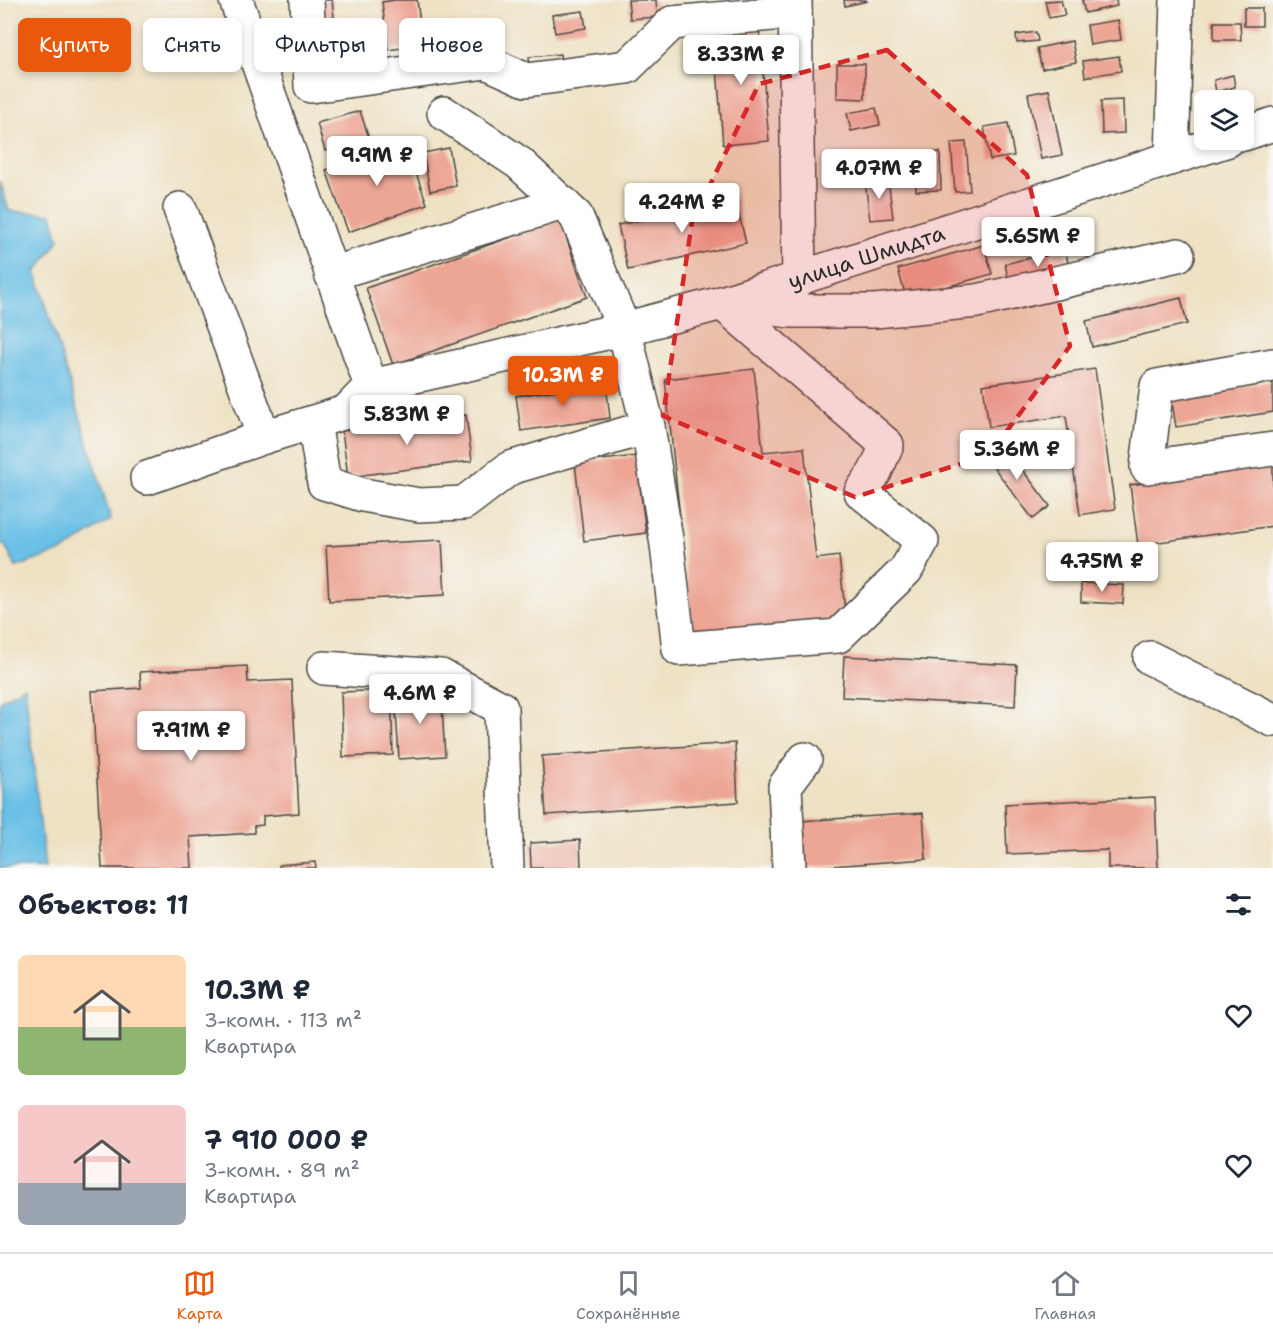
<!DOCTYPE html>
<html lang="ru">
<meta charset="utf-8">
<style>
body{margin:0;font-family:"Shantell Sans",sans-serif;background:#f2f2f3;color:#1f2937;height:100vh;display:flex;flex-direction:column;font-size:22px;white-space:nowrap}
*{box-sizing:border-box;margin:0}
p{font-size:20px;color:#747a83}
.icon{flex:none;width:33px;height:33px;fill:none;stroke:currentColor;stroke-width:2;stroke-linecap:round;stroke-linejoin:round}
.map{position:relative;height:868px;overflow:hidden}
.panel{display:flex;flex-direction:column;background:#fff;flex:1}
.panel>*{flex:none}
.top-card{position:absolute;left:18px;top:18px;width:600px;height:54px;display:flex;gap:12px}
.controls{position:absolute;left:1194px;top:90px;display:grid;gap:12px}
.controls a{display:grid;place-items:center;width:60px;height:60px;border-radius:9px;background:#fff;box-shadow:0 3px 9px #0003;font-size:30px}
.price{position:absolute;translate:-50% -51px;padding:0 14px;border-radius:6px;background:#fff;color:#222;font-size:20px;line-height:39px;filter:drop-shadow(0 2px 3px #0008)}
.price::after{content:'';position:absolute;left:50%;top:36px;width:18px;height:14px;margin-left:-9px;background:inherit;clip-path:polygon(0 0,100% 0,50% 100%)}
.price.active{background:#ea580c;color:#fff}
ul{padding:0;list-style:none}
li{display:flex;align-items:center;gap:18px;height:150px;padding:0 18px}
li span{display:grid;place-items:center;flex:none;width:168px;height:120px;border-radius:9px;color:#555}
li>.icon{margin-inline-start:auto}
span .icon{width:72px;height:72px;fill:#fffc;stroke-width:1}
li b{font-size:26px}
h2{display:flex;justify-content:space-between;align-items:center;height:72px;padding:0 18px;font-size:26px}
.pill{padding:0 21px;border-radius:9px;background:#fff;box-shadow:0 3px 9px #0003;font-size:21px;line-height:54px}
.pill.active{background:#ea580c;color:#fff}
.dock{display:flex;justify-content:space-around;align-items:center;height:84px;border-top:2px solid #e0e1e3;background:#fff;font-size:16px;color:#747a83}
.dock a{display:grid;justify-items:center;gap:3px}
.dock .active{color:#ea580c}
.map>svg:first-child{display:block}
.water{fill:#6ac0e6;stroke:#4a7688;stroke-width:1.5}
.building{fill:#eda594}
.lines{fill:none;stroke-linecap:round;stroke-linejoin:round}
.minor-casing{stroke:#484642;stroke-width:36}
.minor{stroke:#fff;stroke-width:33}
.marked{fill:#d62828;fill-opacity:0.2;stroke:#d62828;stroke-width:4.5;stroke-dasharray:12 8;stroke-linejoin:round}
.labels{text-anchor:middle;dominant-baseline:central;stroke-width:6;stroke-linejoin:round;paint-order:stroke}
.street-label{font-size:22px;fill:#2b2b2b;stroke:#f6f6f2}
</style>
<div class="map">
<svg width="1273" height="868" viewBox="0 0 1273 868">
<rect width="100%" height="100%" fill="#f6f6f2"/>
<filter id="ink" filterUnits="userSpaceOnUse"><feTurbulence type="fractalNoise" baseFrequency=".0167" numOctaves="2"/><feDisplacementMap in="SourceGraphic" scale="12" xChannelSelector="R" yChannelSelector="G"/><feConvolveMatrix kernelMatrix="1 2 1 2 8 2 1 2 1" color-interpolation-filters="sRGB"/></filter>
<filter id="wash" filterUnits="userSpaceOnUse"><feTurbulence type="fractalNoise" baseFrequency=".008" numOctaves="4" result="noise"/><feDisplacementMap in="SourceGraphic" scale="24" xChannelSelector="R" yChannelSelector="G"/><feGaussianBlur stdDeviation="1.35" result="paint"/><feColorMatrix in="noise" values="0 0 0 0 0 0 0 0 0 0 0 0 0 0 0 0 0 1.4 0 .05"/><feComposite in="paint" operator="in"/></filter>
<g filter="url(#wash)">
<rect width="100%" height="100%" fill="#efe2c4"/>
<g class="water">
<polygon points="0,181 9,211 52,214 59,240 36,272 111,519 65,550 16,567 4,544 0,546"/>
<polygon points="25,686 45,868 0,868 0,701"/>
</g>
<g id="blocks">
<g class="building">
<polygon points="316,0 332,0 334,17 319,19"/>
<polygon points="395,0 417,0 423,45 388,50 382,2"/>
<polygon points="628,0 656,0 657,17 630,19"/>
<polygon points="844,0 866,0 867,1 845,6"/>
<polygon points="1061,0 1065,15 1049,18 1045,1"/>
<polygon points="1082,0 1116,0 1117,6 1085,13"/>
<rect x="1244" y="8" width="18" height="18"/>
<polygon points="583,11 586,28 555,33 552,15"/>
<polygon points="1118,20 1121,40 1090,45 1087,25"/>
<polygon points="1214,22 1240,22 1241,40 1214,40"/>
<polygon points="759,27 769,141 723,145 714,30"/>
<polygon points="1036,32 1038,41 1017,43 1016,35"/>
<polygon points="332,40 334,60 322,62 319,41"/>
<polygon points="1072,41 1076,62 1042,69 1037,48"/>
<polygon points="560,54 561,67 530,69 529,57"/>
<polygon points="1119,56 1121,71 1085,77 1083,61"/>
<polygon points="837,64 865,64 865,99 837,98"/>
<polygon points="1233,75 1235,87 1216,92 1214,80"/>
<polygon points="1049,90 1062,155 1041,159 1028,94"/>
<polygon points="1123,100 1124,133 1102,134 1101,101"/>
<polygon points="876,108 880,125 851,131 847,113"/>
<polygon points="360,111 369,138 325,151 317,123"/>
<polygon points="1008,123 1014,156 990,160 984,127"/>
<polygon points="405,142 427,204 348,232 326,170"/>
<polygon points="966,142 970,191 955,192 951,143"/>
<polygon points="449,148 456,186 430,191 423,153"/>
<polygon points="940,152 941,190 916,191 914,153"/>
<polygon points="888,179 893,218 870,220 865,181"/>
<polygon points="735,198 746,243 628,270 618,225"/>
<polygon points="560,220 587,297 393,365 366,288"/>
<polygon points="984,245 992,274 906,298 898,269"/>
<polygon points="1065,249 1070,272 1010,287 1005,264"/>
<polygon points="1181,298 1187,324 1092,347 1086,321"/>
<polygon points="754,369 763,452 804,448 816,559 839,556 846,620 693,637 665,379"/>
<polygon points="1095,369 1115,509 1080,515 1066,416 989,427 983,385"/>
<polygon points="1273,381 1273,412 1176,427 1171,396"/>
<polygon points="606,383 610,418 521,431 516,396"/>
<polygon points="466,415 472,461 348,477 342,431"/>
<polygon points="1002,443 1050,506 1033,519 985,456"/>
<polygon points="636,456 646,533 584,541 575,463"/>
<polygon points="1273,465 1273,526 1138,545 1130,485"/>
<polygon points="442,540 445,595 329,601 326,546"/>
<polygon points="1081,583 1124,585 1123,604 1081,602"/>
<polygon points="844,656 1017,665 1015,706 842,697"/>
<polygon points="247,666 248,682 292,680 299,813 263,816 263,825 254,826 254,833 190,837 192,868 102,868 92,691 141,688 140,672"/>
<polygon points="391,690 393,755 343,757 341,692"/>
<polygon points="441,691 445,756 399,759 395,694"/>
<polygon points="735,743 738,802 546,815 542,756"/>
<polygon points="1155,797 1158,868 1108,868 1108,850 1007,854 1005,804"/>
<polygon points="923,813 926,859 804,868 800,821"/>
<polygon points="580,840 581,868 531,868 530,843"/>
<polygon points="315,862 316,868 279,868 279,865"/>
</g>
</g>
</g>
<g filter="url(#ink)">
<use href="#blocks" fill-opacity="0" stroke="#484642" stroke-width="1.5"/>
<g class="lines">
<g class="minor-casing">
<g id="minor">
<polyline points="236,0 371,386"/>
<polyline points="307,0 311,86 486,62 526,80 627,67 672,23 795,12"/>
<polyline points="795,0 799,280"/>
<polyline points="444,113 519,163 576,216 624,329 648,427 667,545 679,649 838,636 906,570 922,541 861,492 875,472 887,445 722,303"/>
<polyline points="1244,134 1273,124"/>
<polyline points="1172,158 1177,0"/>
<polyline points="180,209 264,437"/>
<polyline points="331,274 563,203"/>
<polyline points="732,304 791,311 875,311 977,301 1178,255"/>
<polyline points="1273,365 1157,386 1147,467 1273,449"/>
<polyline points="314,422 324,483 363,495 419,505 464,503 510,468 648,427"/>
<path id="s1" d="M147,478L264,437L346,412L371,386L624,329L722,303L1228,140"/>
<polyline points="1150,658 1273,720"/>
<polyline points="324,668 441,676 501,708 507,868"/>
<polyline points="789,868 785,786 805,759"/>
</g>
</g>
<use href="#minor" class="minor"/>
</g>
</g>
<path class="marked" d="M887,50L1027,175L1070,346L989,455L855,497L663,416L692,222L759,84Z"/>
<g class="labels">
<g class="street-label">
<text stroke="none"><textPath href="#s1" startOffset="758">улица Шмидта</textPath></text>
</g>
</g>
</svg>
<div class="controls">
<a><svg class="icon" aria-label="layers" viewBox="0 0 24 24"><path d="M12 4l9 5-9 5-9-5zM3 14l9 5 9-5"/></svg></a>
</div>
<b class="price" style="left:741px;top:86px">8.33M ₽</b>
<b class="price" style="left:377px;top:187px">9.9M ₽</b>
<b class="price" style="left:879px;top:200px">4.07M ₽</b>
<b class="price" style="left:682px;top:234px">4.24M ₽</b>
<b class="price" style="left:1038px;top:268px">5.65M ₽</b>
<b class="price active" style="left:563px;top:407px">10.3M ₽</b>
<b class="price" style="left:407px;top:446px">5.83M ₽</b>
<b class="price" style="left:1017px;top:481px">5.36M ₽</b>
<b class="price" style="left:1102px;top:593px">4.75M ₽</b>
<b class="price" style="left:420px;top:725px">4.6M ₽</b>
<b class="price" style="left:191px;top:762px">7.91M ₽</b>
<div class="top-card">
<a class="pill active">Купить</a>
<a class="pill">Снять</a>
<a class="pill">Фильтры</a>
<a class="pill">Новое</a>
</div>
</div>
<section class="panel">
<h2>Объектов: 11<svg class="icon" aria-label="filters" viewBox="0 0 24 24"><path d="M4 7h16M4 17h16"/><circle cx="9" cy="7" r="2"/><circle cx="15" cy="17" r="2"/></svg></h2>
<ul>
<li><span style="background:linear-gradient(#ffd9b3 60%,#8fb573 0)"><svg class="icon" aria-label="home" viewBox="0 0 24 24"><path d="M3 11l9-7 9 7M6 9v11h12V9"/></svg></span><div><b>10.3M ₽</b><p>3-комн. · 113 m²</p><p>Квартира</p></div><svg class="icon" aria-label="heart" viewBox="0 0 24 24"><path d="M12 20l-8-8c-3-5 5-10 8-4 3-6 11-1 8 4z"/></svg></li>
<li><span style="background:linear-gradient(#f6c9c9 65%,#9aa5b1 0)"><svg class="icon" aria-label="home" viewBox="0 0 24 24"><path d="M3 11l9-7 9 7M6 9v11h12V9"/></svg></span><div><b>7 910 000 ₽</b><p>3-комн. · 89 m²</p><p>Квартира</p></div><svg class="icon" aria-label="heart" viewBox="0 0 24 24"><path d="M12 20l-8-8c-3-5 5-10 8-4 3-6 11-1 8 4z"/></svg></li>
</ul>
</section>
<nav class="dock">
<a class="active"><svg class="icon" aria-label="map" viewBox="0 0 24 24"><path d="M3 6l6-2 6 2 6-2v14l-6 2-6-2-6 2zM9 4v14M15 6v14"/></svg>Карта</a>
<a><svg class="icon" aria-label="saved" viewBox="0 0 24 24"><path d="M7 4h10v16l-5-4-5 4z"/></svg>Сохранённые</a>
<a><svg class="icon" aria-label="home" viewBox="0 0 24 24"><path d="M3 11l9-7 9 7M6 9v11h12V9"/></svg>Главная</a>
</nav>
